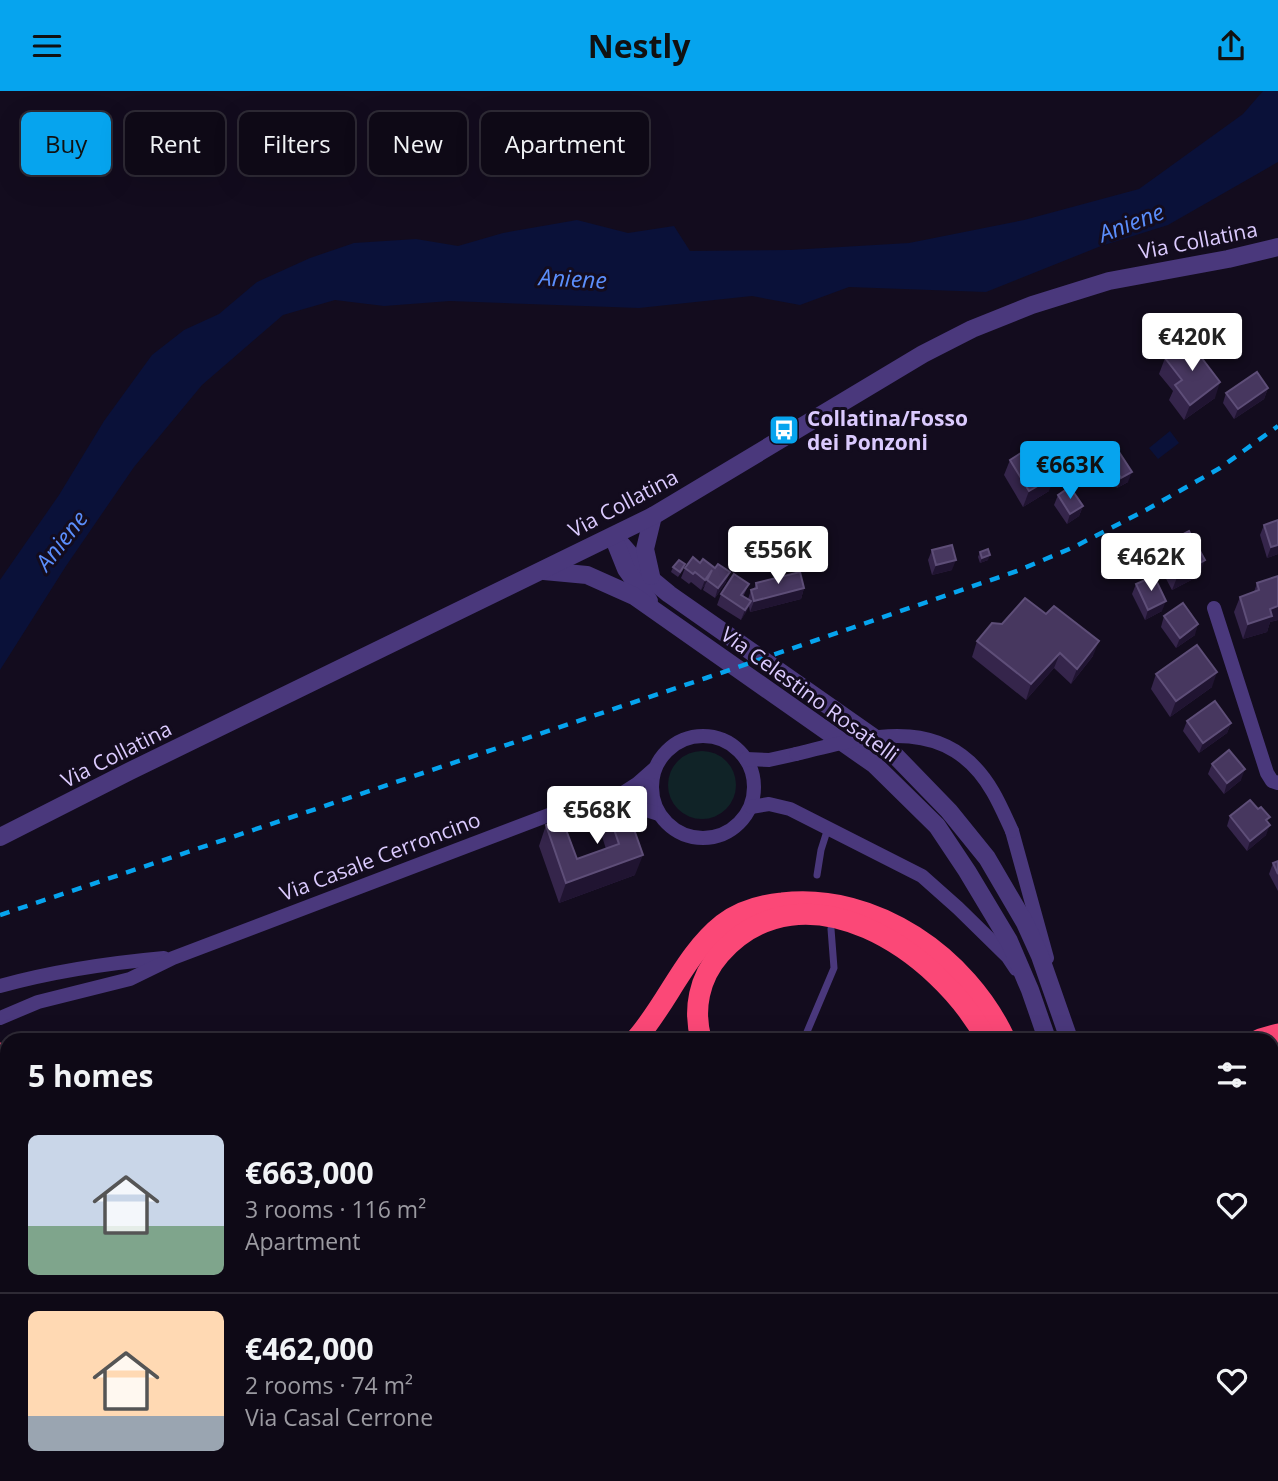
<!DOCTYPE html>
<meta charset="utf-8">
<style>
body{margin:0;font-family:"Open Sans",sans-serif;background:#17121f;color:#f1f3f6;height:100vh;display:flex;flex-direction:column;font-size:26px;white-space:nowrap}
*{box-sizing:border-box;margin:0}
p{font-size:23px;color:#9b9aa1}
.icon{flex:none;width:38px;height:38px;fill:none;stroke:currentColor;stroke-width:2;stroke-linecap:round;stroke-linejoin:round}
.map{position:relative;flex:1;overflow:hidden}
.sheet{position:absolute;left:0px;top:942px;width:1279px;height:450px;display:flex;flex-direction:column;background:#0e0916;border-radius:21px 21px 0 0;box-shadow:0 7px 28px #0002,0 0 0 2px #2e2a35}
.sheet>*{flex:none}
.guide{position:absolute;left:21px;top:21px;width:700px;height:63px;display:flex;gap:14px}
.price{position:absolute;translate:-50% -60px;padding:0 16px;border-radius:7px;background:#fff;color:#222;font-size:23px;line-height:46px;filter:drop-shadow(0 2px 4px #0008)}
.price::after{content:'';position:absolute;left:50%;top:42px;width:21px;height:16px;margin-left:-10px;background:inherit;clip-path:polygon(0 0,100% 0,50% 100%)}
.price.on{background:#06a4ee;color:#111}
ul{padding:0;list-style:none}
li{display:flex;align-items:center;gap:21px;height:175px;padding:0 28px}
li+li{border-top:2px solid #2e2a35}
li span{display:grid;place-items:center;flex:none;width:196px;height:140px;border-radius:10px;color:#555}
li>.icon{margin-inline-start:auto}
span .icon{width:84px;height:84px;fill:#fffc;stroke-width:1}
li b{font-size:30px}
h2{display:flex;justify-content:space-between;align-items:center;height:84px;padding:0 28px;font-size:30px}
.chip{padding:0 24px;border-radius:10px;background:#0e0916;box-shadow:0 7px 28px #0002,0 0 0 2px #2e2a35;font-size:24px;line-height:63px}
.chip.on{background:#06a4ee;color:#111}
header{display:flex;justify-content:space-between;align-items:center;height:91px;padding:0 28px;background:#06a4ee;color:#111;font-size:32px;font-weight:700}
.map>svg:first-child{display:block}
.green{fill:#102327}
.water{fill:#0a1139}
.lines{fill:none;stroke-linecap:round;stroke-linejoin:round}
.motorway-tunnel{stroke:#312840;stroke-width:21;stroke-dasharray:21 10;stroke-linecap:butt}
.service{stroke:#4a387c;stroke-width:7}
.minor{stroke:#4a387c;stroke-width:14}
.tertiary{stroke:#4a387c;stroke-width:18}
.motorway{stroke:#fb4877;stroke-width:21}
.rail{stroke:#06a4ee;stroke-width:4.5;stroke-dasharray:10 9;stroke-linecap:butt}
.minor-bridge{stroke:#4a387c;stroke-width:14}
.wall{fill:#35254b}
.shaded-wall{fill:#201431}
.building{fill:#47375f;stroke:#5e4e78;stroke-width:2}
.labels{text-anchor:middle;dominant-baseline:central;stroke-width:6;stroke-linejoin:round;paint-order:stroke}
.street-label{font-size:21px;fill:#dbcafe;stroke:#130c1e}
.poi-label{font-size:21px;font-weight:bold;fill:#dbcafe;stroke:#130c1e;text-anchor:start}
.water-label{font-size:23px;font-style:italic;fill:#5b8efb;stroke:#130c1e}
</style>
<header><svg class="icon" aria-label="menu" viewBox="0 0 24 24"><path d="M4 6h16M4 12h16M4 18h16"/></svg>Nestly<svg class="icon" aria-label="share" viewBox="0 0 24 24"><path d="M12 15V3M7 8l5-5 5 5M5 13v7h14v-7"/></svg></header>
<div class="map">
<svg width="1278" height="1390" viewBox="0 0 1278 1390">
<rect width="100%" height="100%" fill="#130c1e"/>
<g class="green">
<circle cx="702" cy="694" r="34"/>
<polygon points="0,1257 7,1260 7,1332 0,1348"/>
</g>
<g class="water">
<polygon points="1263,0 1278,0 1278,71 1168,134 1101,155 986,201 849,196 800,214 752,205 639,217 450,210 384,215 335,209 283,224 202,294 134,376 66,475 0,579 0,489 59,404 104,330 152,264 184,239 219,223 257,191 310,167 354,152 416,148 458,155 503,142 577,129 628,142 674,135 690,160 790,159 909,152 1024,129 1139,98 1243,23"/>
<polygon points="1170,340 1179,352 1158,368 1149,357"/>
<polygon points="1073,356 1089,379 1077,386 1062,363"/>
</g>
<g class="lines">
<polyline class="motorway-tunnel" points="1117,1384 1120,1390"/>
<g class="service">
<polyline points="817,784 821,759 828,737"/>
<polyline points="804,948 834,877 831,838"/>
</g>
<g class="minor">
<polyline points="1214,517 1267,682 1272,690 1278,692"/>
<circle cx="703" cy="696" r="51"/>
<polyline points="746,668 769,669 796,663"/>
<polyline points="606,713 637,693 654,678"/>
<polyline points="751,716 769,713 790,718 922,785 958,817 1008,866 1016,878"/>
<polyline points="1012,740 1047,867"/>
<path d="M0,895C54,880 109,872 164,867"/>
<path d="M0,927L38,911L130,888L173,867L554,722C596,712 617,709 659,723"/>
<polyline points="0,1155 7,1157"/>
<polyline points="368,1384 371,1390"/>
<polyline points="855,1384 869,1390"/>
<polyline points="352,1390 353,1384"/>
<polyline points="728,1390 738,1384"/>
</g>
<g class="tertiary">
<polyline points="614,445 652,489 669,503 886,655 949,720 987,767 1025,832 1040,865 1069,948"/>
<polyline points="616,453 626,478 649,510"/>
<polyline points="544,480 587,484 634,505 875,674 937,735 967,780 1009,850 1030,899 1047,948"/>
<polyline points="651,485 645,458 653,425"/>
<polyline points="0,746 130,680 653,425 923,263 972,238 1032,214 1109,190 1228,168 1278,156"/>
<polyline points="1207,1384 1209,1390"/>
<polyline points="1230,1384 1232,1390"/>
</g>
<g class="motorway">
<path d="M636,948C667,913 685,863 723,833C740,820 761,814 782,812C875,801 967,866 1005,948"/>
<path d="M701,948C693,918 699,887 720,863C804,769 939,860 986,948"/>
<polyline points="1260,948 1278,943"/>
<polyline points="0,962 7,964"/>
<polyline points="1272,978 1278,976"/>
<polyline points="0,996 7,998"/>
<polyline points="1272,998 1278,996"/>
<polyline points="0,1017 7,1019"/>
<polyline points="1272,1032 1278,1030"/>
<polyline points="0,1056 7,1057"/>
<polyline points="1140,1384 1143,1390"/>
<polyline points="1161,1384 1162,1390"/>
<polyline points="1184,1384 1185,1390"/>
</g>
<g class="rail">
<polyline points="0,824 706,587 1017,480 1074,456 1146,419 1220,377 1278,335"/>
<polyline points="1272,1084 1278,1081"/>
<polyline points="1272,1096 1278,1093"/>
<polyline points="475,1390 492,1384"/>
<polyline points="510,1390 529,1384"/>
</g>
<path class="minor-bridge" d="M796,663C869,645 947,621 993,701C1000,713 1006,727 1012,740"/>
</g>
<g class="wall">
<polygon points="1165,267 1215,307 1184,329 1169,309 1173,300 1159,283"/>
<polygon points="1268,297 1264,308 1234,328 1223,312 1226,302"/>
<polygon points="1109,367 1128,391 1117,397 1105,377"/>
<polygon points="1010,369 1049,400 1023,416 1004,384"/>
<polygon points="1058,404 1083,415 1079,425 1067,433 1054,414"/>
<polygon points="1278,429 1278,463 1267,467 1260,444 1264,434"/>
<polygon points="1162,454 1199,485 1172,499 1156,469"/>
<polygon points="932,459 952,479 932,484 928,469"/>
<polygon points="980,461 988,469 980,472 978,466"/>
<polygon points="1112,471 1133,480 1115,488 1110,476"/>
<polygon points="685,473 683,479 678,486 671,481 673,476"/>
<polygon points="685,477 726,491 715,507 703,499 705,494 701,499 691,491 689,493 681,487"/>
<polygon points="1278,485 1278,529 1270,531 1267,541 1243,548 1234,521 1240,506 1254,501 1257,492"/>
<polygon points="756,492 804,497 801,508 750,521 749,515 741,529 717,514 721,503 749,493 743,506 748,508 751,499 754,498"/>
<polygon points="1136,493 1162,520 1145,529 1132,503"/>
<polygon points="1164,525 1195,544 1176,557 1161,536"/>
<polygon points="977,550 1093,565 1071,593 1054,577 1026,609 972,566"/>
<polygon points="1156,583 1212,596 1170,626 1151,598"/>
<polygon points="1187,630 1231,632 1227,642 1199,662 1183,640"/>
<polygon points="1212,673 1241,689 1224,703 1208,683"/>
<polygon points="605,712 635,784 559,812 539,755 546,734 577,768 606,758 598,733"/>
<polygon points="1230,725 1268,732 1266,744 1247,760 1227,735"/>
<polygon points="1278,770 1278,800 1269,783 1273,772"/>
</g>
<g class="shaded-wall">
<polygon points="1220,291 1215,307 1184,329 1190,314"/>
<polygon points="1268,297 1264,308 1234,328 1238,318"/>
<polygon points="1132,381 1128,391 1117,397 1121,387"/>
<polygon points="1055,385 1049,400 1023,416 1029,400"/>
<polygon points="1083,415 1079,425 1067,433 1070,423"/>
<polygon points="1278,454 1278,463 1267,467 1271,456"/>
<polygon points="990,464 988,469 980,472 982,467"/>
<polygon points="956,469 952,479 932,484 936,474"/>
<polygon points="1205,469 1199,485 1172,499 1178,484"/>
<polygon points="1134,475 1133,480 1115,488 1117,483"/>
<polygon points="712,479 705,494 701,499 705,489"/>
<polygon points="730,481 726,491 715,507 718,497"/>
<polygon points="804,497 801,508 750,521 754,510"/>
<polygon points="751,510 747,520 741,529 745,519"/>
<polygon points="1166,510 1162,520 1145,529 1148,519"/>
<polygon points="1278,515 1278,529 1270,531 1267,541 1243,548 1248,533 1270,518"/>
<polygon points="1198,533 1195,544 1176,557 1180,547"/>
<polygon points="1099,550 1093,565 1071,593 1077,578"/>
<polygon points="1060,562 1054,577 1026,609 1031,593"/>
<polygon points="1217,581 1212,596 1170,626 1176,610"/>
<polygon points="1231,632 1227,642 1199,662 1203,652"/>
<polygon points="1245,678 1241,689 1224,703 1227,692"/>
<polygon points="1270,734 1266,744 1247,760 1250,750"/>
<polygon points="643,764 635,784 559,812 566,792"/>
</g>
<g class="building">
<polygon points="1188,249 1220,291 1190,314 1175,294 1182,289 1165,267"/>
<polygon points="1257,281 1268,297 1238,318 1226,302"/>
<polygon points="1035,353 1055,385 1029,400 1010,369"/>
<polygon points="1119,361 1132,381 1121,387 1109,367"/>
<polygon points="1070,396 1083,415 1070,423 1058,404"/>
<polygon points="1278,429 1278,454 1271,456 1264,434"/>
<polygon points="1189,440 1205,469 1178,484 1162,454"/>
<polygon points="952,454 956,469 936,474 932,459"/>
<polygon points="988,458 990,464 982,467 980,461"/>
<polygon points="1130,463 1134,475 1117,483 1112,471"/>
<polygon points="693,466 700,472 703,468 715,477 718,473 730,481 718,497 707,489 712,479 705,489 695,481 693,483 685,477"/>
<polygon points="679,469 685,473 680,481 673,476"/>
<polygon points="800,481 804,497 754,510 751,499 757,497 756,492"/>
<polygon points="734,483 749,493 741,504 751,510 745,519 721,503"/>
<polygon points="1154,485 1166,510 1148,519 1136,493"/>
<polygon points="1278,485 1278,515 1270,518 1272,525 1248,533 1240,506 1259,499 1257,492"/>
<polygon points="1025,507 1046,523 1054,515 1099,550 1077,578 1060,562 1031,593 977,550 992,532 1002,533"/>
<polygon points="1183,512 1198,533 1180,547 1164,525"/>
<polygon points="1197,554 1217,581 1176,610 1156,583"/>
<polygon points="1215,610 1231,632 1203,652 1187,630"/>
<polygon points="1229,659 1245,678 1227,692 1212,673"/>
<polygon points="623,707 643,764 566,792 546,734 562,728 577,768 619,753 605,712"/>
<polygon points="1250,709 1258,718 1261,716 1270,726 1266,729 1270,734 1250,750 1230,725"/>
<polygon points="1278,770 1278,783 1273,772"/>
<polygon points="192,1384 248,1384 251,1385 249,1390 191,1390"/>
</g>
<defs>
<g id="bus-square" transform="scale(1.575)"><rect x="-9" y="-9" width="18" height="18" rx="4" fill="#06a4ee" stroke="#130c1e"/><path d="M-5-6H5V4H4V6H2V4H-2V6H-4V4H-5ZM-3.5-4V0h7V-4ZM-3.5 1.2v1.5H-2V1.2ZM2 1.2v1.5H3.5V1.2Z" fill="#fff"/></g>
</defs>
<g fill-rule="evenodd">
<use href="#bus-square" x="784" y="339"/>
</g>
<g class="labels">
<g class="street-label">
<text transform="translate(1198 149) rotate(-11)">Via Collatina</text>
<text transform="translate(623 412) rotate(-28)">Via Collatina</text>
<text transform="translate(810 603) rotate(36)">Via Celestino Rosatelli</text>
<text transform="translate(116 663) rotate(-27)">Via Collatina</text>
<text transform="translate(380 765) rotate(-21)">Via Casale Cerroncino</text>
</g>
<g class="poi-label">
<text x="807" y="327">Collatina/Fosso<tspan x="807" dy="24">dei Ponzoni</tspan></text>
</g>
<g class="water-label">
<text transform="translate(1131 131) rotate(-21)">Aniene</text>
<text transform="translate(573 187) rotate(3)">Aniene</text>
<text transform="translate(61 449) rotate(-52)">Aniene</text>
</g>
</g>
</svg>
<b class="price" style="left:1192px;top:282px">€420K</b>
<b class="price on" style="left:1070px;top:410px">€663K</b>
<b class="price" style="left:778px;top:495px">€556K</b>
<b class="price" style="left:1151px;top:502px">€462K</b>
<b class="price" style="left:597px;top:755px">€568K</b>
<div class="guide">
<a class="chip on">Buy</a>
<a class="chip">Rent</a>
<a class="chip">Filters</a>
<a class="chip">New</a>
<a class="chip">Apartment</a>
</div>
<section class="sheet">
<h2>5 homes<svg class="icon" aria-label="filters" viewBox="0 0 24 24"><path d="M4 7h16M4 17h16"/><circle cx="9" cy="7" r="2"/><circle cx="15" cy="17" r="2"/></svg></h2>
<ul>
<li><span style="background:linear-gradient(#c9d6e8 65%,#7fa58c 0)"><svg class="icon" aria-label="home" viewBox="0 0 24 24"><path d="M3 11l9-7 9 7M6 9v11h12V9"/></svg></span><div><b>€663,000</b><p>3 rooms · 116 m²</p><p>Apartment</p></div><svg class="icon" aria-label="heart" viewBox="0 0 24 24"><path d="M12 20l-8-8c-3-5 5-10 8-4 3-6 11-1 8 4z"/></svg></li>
<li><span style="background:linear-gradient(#ffd9b3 75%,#9aa5b1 0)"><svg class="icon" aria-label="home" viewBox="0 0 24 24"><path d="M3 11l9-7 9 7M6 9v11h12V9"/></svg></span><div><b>€462,000</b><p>2 rooms · 74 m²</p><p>Via Casal Cerrone</p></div><svg class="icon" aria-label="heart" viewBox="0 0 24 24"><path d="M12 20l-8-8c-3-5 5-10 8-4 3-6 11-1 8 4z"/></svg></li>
</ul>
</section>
</div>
